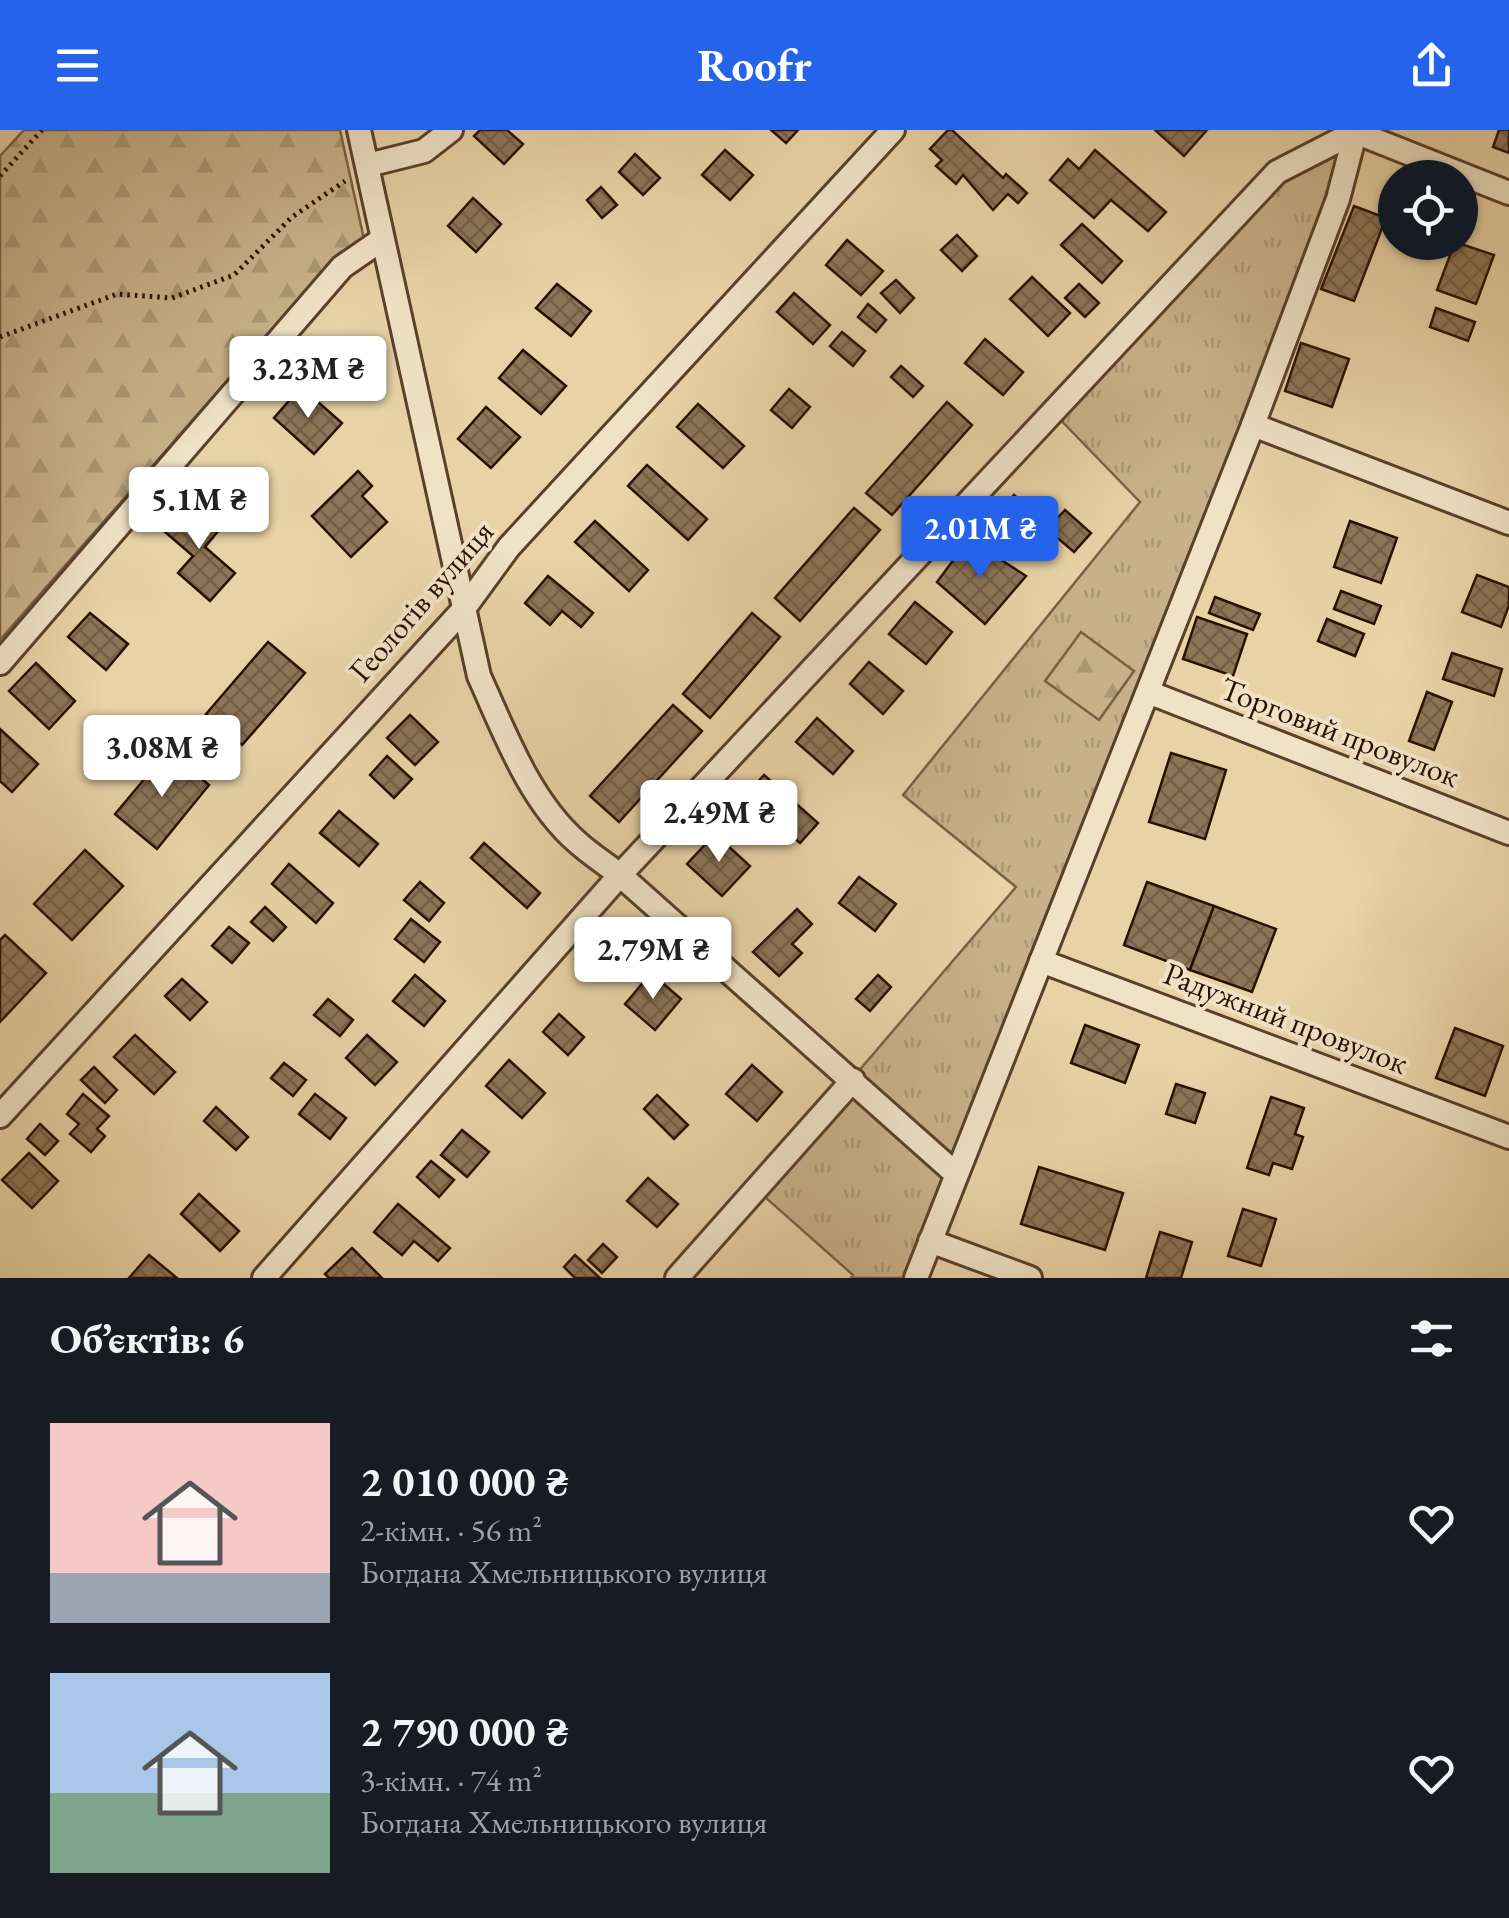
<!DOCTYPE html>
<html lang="uk">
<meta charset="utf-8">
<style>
body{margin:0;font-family:"EB Garamond",serif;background:#242831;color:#f1f3f6;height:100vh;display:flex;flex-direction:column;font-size:38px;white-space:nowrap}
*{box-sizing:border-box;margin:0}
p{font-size:32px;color:#9ea1a6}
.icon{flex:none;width:55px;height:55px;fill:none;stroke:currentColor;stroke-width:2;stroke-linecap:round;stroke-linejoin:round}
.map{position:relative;height:1148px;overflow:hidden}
.sheet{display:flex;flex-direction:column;background:#171b24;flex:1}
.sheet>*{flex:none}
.fabs{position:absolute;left:1378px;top:30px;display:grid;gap:20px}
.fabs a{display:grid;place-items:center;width:100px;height:100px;border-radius:50%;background:#171b24;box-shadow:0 2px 8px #0004;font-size:50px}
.price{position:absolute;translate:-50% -85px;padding:0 22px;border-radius:10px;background:#fff;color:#222;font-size:32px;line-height:65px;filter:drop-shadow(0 2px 5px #0008)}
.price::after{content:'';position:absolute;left:50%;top:60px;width:30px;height:22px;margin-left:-15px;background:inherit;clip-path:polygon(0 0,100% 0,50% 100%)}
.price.active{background:#2563eb;color:#fff}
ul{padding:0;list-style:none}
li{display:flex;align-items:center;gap:30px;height:250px;padding:0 50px}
li span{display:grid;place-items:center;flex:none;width:280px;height:200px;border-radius:0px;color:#555}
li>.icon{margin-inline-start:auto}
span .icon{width:120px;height:120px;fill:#fffc;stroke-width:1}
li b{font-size:42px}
h2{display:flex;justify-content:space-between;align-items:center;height:120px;padding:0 50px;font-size:42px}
header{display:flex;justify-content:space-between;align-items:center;height:130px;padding:0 50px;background:#2563eb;color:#fff;font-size:45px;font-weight:700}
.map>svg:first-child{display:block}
.grass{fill:url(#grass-tufts);stroke:#7a6046;stroke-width:2.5}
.forest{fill:url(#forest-firs);stroke:#7a6046;stroke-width:2.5}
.building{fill:url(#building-cross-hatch);stroke:#2b1002;stroke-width:2.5}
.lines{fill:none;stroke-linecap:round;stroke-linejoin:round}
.minor-casing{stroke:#5a402b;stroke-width:28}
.path{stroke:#2b1002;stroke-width:5;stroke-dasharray:2.5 5;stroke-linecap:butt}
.minor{stroke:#f0e2c5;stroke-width:22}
.labels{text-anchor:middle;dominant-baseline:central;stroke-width:8;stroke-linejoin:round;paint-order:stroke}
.street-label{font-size:32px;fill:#2b1002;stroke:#f0e2c5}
</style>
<header><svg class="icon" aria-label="menu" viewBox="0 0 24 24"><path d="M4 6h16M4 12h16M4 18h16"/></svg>Roofr<svg class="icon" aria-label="share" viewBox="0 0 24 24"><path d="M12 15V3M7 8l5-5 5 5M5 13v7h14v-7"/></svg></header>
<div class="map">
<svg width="1509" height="1148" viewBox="0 0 1509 1148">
<defs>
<pattern id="grass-tufts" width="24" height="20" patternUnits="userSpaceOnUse" patternTransform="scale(2.5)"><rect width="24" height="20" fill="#c8b18a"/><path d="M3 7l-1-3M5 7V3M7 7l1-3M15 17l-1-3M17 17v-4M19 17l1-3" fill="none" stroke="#ac9775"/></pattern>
<pattern id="forest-firs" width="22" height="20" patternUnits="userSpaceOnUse" patternTransform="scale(2.5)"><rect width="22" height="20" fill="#c8b18a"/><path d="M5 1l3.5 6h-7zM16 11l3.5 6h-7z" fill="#ac9775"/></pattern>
<pattern id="building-cross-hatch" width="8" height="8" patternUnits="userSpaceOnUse" patternTransform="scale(2.5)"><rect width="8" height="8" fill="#8d7557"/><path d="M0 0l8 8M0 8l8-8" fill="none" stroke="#735f46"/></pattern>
</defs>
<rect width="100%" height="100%" fill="#e8d2a6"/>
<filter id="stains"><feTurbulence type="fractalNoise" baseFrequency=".002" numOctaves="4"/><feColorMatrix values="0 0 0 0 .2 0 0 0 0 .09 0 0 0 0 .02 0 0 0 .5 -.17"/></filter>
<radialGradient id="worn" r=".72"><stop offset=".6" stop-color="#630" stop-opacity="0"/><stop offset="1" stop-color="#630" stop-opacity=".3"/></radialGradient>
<polygon class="grass" points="1355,2 916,1148 851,1148 853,1145 757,1060 1016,757 903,665 1140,372 1053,282 1277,42"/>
<g class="forest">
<polygon points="24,0 340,0 364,109 338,124 0,510 0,26"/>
<polygon points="1081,502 1134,541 1099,590 1045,551"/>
</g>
<g class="building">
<polygon points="480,0 507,0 523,14 504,34 474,6"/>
<polygon points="771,0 798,0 786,13"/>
<polygon points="948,0 952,0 1003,48 1006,44 1027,63 1018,73 1008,64 993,80 963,45 956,54 936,36 942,30 930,19"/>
<polygon points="1155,0 1207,0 1184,26"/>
<polygon points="1499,0 1509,0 1509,23 1493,17"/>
<polygon points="725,20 753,45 730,70 702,45"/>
<polygon points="1095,20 1166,82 1148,101 1111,70 1094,88 1050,50 1068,29 1079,39"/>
<polygon points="635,24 660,48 643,65 619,42"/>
<polygon points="601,57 617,75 602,88 587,70"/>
<polygon points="473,68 501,94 476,122 448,96"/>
<polygon points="1354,76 1386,88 1354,171 1321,159"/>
<polygon points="1082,94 1122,131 1102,153 1061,115"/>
<polygon points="957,105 977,126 962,141 941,120"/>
<polygon points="847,110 883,141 861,165 826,135"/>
<polygon points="1455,112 1494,125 1476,174 1437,160"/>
<polygon points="1032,147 1070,183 1048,206 1010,169"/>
<polygon points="896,150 914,168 900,183 881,163"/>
<polygon points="557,154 591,181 571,206 536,178"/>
<polygon points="1079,154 1099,173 1085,187 1065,168"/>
<polygon points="794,163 830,195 813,214 777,182"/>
<polygon points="868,174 886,190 876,202 858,187"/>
<polygon points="1436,178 1475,192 1468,211 1430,197"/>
<polygon points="842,202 865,221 853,236 830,216"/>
<polygon points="985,209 1023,242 1003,265 965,233"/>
<polygon points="1301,213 1349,229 1332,277 1285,261"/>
<polygon points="523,220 566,256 541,284 499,248"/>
<polygon points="901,236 923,256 913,267 891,247"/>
<polygon points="301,257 342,293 314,324 274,288"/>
<polygon points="789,259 810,277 792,298 771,280"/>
<polygon points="947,272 972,295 892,385 866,363"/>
<polygon points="698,274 744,316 723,338 677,297"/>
<polygon points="486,277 520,307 491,338 458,309"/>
<polygon points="647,335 707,389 688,410 628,356"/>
<polygon points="358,341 372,356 362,366 387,392 351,427 312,386"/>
<polygon points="1014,365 1045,393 1022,418 992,390"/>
<polygon points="189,372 220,399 205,417 235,443 210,471 178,443 193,426 164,401"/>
<polygon points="854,378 880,400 800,491 775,468"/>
<polygon points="1065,380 1091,403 1074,422 1047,399"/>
<polygon points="595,391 648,440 629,461 575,412"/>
<polygon points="1350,391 1397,408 1381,453 1334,437"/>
<polygon points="969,409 1026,446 985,494 937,452"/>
<polygon points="1477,445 1509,457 1509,475 1501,497 1462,482"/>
<polygon points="548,446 593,483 581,497 562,481 550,495 525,473"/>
<polygon points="1341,461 1381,476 1374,494 1334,479"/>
<polygon points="1215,467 1260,484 1253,500 1209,483"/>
<polygon points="915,472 952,502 926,534 889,504"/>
<polygon points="90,483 128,514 106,540 68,507"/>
<polygon points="752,483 780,507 710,588 683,564"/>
<polygon points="1197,487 1247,504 1233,546 1183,529"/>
<polygon points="1327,489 1364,504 1355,526 1318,511"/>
<polygon points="268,512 305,543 242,615 206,584"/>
<polygon points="1452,523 1502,539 1494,566 1443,549"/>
<polygon points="869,532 903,561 883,584 850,554"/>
<polygon points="36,533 75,571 49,599 9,561"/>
<polygon points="1427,562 1452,572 1434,620 1409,611"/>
<polygon points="673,575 702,601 619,692 590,666"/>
<polygon points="410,585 438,612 415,635 387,608"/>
<polygon points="817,588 853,621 833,644 796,612"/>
<polygon points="0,599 38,634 12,662 0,651"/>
<polygon points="168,621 209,655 157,719 115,684"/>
<polygon points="1171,623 1226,640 1205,709 1149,692"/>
<polygon points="387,626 412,649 394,668 370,645"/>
<polygon points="764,645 818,693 800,713 746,665"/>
<polygon points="339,681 378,714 359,736 320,703"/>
<polygon points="715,704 750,736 722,766 687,734"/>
<polygon points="484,713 540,763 527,778 471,728"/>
<polygon points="85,720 123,756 72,810 34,774"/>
<polygon points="289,734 333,773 316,793 272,754"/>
<polygon points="859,747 896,774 875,801 839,773"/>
<polygon points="420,752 444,773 429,791 404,770"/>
<polygon points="1147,752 1214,776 1190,840 1124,815"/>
<polygon points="1214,776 1276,799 1252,862 1190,840"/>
<polygon points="265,777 286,797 273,811 251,792"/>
<polygon points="797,779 812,794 792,814 802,823 779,846 753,822"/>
<polygon points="411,789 440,812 424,832 395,809"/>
<polygon points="229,797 249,813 232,833 212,816"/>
<polygon points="5,805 46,843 0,892 0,810"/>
<polygon points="651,843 681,869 655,900 625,874"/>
<polygon points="415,845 445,871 424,896 393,871"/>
<polygon points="878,845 891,857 870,881 856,869"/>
<polygon points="182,849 207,872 190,890 165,866"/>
<polygon points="328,869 353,890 340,906 314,885"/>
<polygon points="559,884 584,907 568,925 543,902"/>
<polygon points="1085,895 1139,915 1125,953 1071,933"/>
<polygon points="1455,898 1503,916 1485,966 1436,948"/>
<polygon points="135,905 175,942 154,964 114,927"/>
<polygon points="367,905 397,932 375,955 346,928"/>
<polygon points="509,930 545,963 522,988 486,956"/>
<polygon points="284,933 306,950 293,966 271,948"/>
<polygon points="752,935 782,962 757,991 726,964"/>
<polygon points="94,937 117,960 105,973 81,950"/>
<polygon points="1176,954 1205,963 1195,993 1166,984"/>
<polygon points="83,964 109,986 97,999 105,1006 91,1022 70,1004 79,994 67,984"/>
<polygon points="315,964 346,988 330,1009 299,984"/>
<polygon points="657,965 688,995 674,1009 644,979"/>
<polygon points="1271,967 1304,978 1295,1004 1303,1007 1292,1039 1273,1033 1269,1045 1247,1038"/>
<polygon points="216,977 248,1007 236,1020 204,991"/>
<polygon points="40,994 58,1011 45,1025 27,1009"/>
<polygon points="462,1000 489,1022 467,1047 441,1025"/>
<polygon points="29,1023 58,1051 32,1078 2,1050"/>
<polygon points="431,1031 454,1050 439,1067 417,1047"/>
<polygon points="1039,1037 1123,1063 1105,1120 1021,1094"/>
<polygon points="648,1048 678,1074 657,1097 627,1071"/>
<polygon points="199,1064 239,1101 220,1121 181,1084"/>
<polygon points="398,1074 450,1118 438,1131 414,1111 402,1125 374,1102"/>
<polygon points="1243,1079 1276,1089 1261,1136 1228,1126"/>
<polygon points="1160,1102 1192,1112 1181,1148 1146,1148"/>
<polygon points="603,1114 617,1127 602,1143 588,1130"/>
<polygon points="352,1118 382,1148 329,1148 325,1144"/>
<polygon points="149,1125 177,1148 129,1148"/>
<polygon points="575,1125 600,1148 575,1148 564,1137"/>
</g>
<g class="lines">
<g class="minor-casing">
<g id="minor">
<path d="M359,0L479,546C505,603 529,670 577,712C590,724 606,734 620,745L956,1044"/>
<polyline points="368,35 424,21 451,0"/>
<polyline points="1253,295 1509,393"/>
<polyline points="0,533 342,137 381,110"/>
<polyline points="1148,562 1509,703"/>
<polyline points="1041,831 1509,1007"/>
<polyline points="0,986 463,480 509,417 893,0"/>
<polyline points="930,1111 1030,1148"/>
<polyline points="264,1148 620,745 1277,42 1355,2 1509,63"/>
<polyline points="677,1148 853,950"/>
<polyline points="916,1148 1253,295 1338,69 1356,0"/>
</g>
</g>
<g class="path">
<polyline points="0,46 42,0"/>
<polyline points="0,207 117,164 172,168 234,145 292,87 345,51"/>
</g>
<use href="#minor" class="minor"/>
</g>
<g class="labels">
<g class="street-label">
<text transform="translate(421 471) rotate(-49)">Геологів вулиця</text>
<text transform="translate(1340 602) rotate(21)">Торговий провулок</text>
<text transform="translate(1286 888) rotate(21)">Радужний провулок</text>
</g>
</g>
<rect width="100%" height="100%" filter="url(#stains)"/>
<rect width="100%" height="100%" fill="url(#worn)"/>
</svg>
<div class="fabs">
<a><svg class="icon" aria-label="locate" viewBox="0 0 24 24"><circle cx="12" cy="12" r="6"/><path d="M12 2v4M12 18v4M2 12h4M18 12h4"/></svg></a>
</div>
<b class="price" style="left:308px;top:291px">3.23M ₴</b>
<b class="price" style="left:199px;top:422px">5.1M ₴</b>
<b class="price active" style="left:980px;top:451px">2.01M ₴</b>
<b class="price" style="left:162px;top:670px">3.08M ₴</b>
<b class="price" style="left:719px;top:735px">2.49M ₴</b>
<b class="price" style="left:653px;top:872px">2.79M ₴</b>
</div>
<section class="sheet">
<h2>Об’єктів: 6<svg class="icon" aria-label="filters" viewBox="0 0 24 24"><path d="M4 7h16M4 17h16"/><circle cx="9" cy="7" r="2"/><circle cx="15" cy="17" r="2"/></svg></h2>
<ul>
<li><span style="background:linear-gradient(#f6c9c9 75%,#9aa5b1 0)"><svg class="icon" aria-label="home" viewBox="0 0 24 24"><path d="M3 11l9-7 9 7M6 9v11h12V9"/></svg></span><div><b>2 010 000 ₴</b><p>2-кімн. · 56 m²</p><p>Богдана Хмельницького вулиця</p></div><svg class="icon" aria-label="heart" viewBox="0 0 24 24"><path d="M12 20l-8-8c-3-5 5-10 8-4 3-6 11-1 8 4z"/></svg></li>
<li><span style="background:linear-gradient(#a9c7e8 60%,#7fa58c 0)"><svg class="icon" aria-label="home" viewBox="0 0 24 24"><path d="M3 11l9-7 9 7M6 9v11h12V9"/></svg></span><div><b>2 790 000 ₴</b><p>3-кімн. · 74 m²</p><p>Богдана Хмельницького вулиця</p></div><svg class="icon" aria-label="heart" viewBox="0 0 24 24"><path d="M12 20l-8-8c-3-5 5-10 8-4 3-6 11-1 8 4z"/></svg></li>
</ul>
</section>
